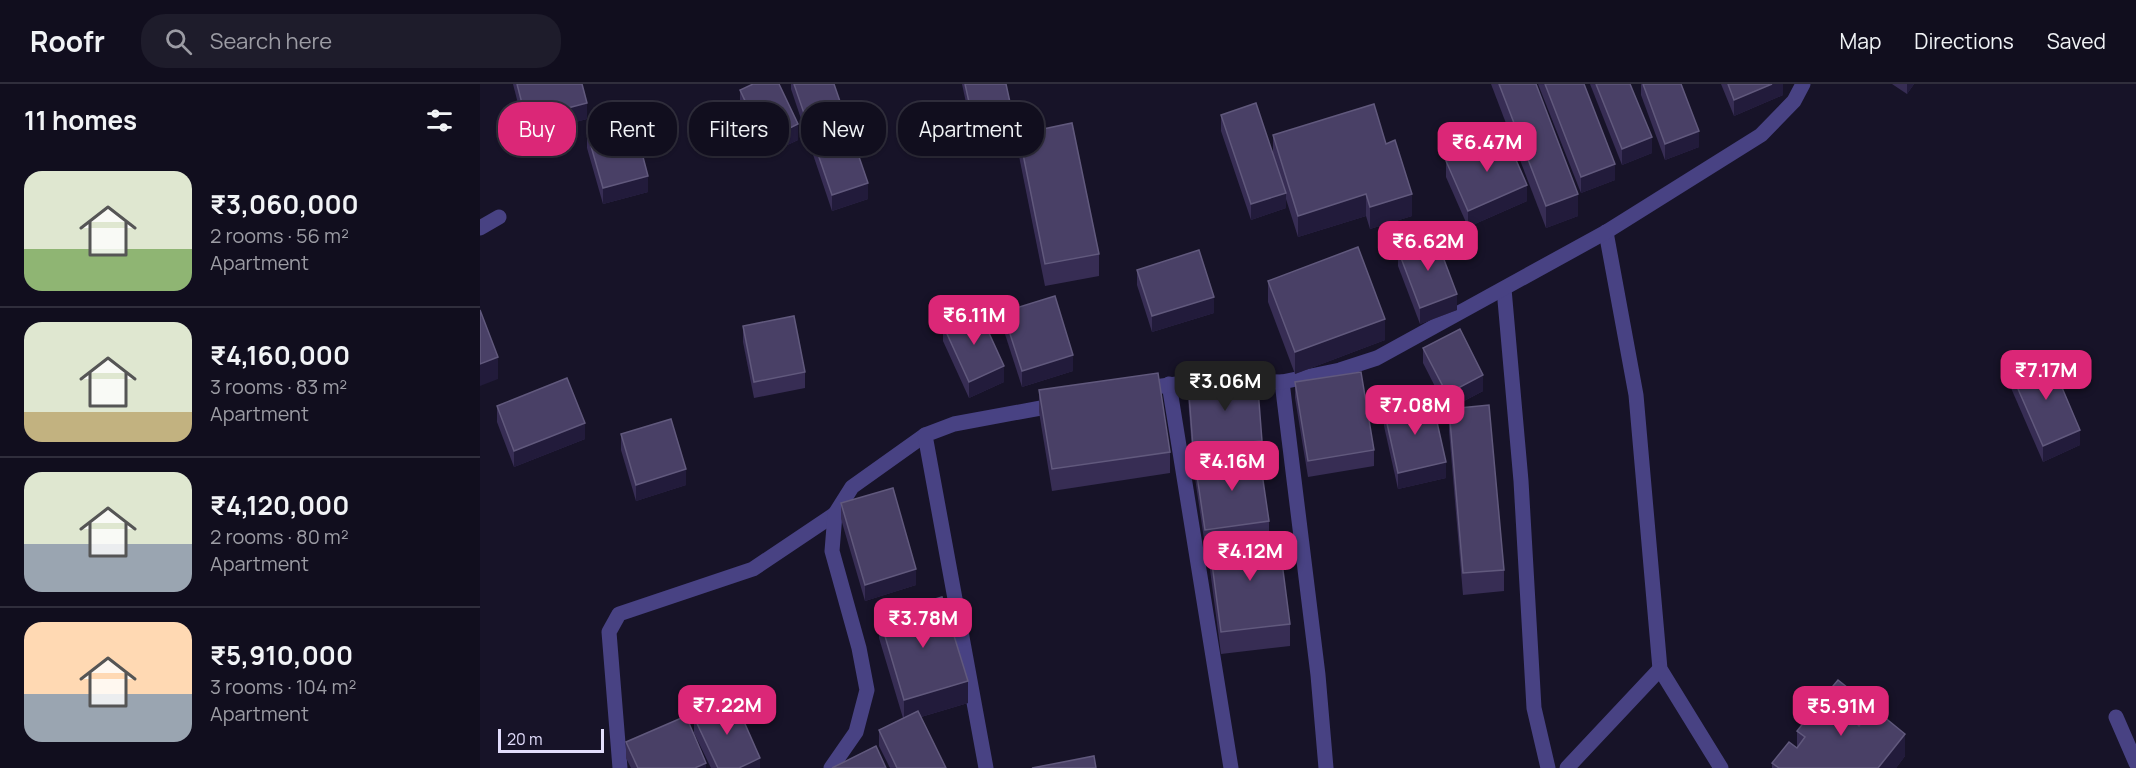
<!DOCTYPE html>
<meta charset="utf-8">
<style>
body{margin:0;font-family:Manrope,sans-serif;background:#1e1c2b;color:#f1f3f6;height:100vh;display:flex;flex-direction:column;font-size:22px;white-space:nowrap}
*{box-sizing:border-box;margin:0}
p{font-size:20px;color:#9c9ca4}
.icon{flex:none;width:33px;height:33px;fill:none;stroke:currentColor;stroke-width:2;stroke-linecap:round;stroke-linejoin:round}
.map{position:relative;flex:1;overflow:hidden}
.panel{display:flex;flex-direction:column;background:#110e1e;width:480px}
.panel>*{flex:none}
.guide{position:absolute;left:18px;top:18px;width:570px;height:54px;display:flex;gap:12px}
.scale{position:absolute;left:18px;bottom:15px;width:106px;box-sizing:border-box;padding-left:6px;border:3px solid #e2ddfc;border-top:0;font-size:16px;line-height:21px;white-space:nowrap;color:#e2ddfc;-webkit-text-stroke:4px #171328;paint-order:stroke}
.price{position:absolute;translate:-50% -51px;padding:0 14px;border-radius:12px;background:#db2777;color:#fff;font-size:20px;line-height:39px;filter:drop-shadow(0 2px 3px #0008)}
.price::after{content:'';position:absolute;left:50%;top:36px;width:18px;height:14px;margin-left:-9px;background:inherit;clip-path:polygon(0 0,100% 0,50% 100%)}
.price.selected{background:#222;color:#fff}
ul{padding:0;list-style:none}
li{display:flex;align-items:center;gap:18px;height:150px;padding:0 24px}
li+li{border-top:2px solid #302e3c}
li span{display:grid;place-items:center;flex:none;width:168px;height:120px;border-radius:18px;color:#555}
li>.icon{margin-inline-start:auto}
span .icon{width:72px;height:72px;fill:#fffc;stroke-width:1}
li b{font-size:26px}
h2{display:flex;justify-content:space-between;align-items:center;height:72px;padding:0 24px;font-size:26px}
.pill{padding:0 21px;border-radius:24px;background:#110e1e;box-shadow:0 2px 4px #0004,0 0 0 2px #302e3c;font-size:21px;line-height:54px}
.pill.selected{background:#db2777;color:#fff}
header{display:flex;align-items:center;gap:36px;box-sizing:border-box;height:84px;padding:0 30px;background:#110e1e;border-bottom:2px solid #302e3c}
header strong{font-size:28px}
nav{display:flex;gap:33px;margin-inline-start:auto;font-size:21px}
.search{width:420px;height:54px;background:#1e1c2b;display:flex;align-items:center;gap:15px;box-sizing:border-box;padding:0 21px;border-radius:24px;color:#9c9ca4;font-size:22px}
main{display:flex;flex:1;min-height:0}
.map>svg:first-child{display:block}
.lines{fill:none;stroke-linecap:round;stroke-linejoin:round}
.minor{stroke:#484283;stroke-width:15}
.wall{fill:#372d54}
.shaded-wall{fill:#221b3b}
.building{fill:#494066;stroke:#61597d;stroke-width:1.5}
</style>
<header>
<strong>Roofr</strong>
<div class="search"><svg class="icon" aria-label="search" viewBox="0 0 24 24"><circle cx="10" cy="10" r="6"/><path d="M15 15l6 6"/></svg>Search here</div>
<nav><a>Map</a><a>Directions</a><a>Saved</a></nav>
</header>
<main>
<section class="panel">
<h2>11 homes<svg class="icon" aria-label="filters" viewBox="0 0 24 24"><path d="M4 7h16M4 17h16"/><circle cx="9" cy="7" r="2"/><circle cx="15" cy="17" r="2"/></svg></h2>
<ul>
<li><span style="background:linear-gradient(#dfe7d0 65%,#8fb573 0)"><svg class="icon" aria-label="home" viewBox="0 0 24 24"><path d="M3 11l9-7 9 7M6 9v11h12V9"/></svg></span><div><b>₹3,060,000</b><p>2 rooms · 56 m²</p><p>Apartment</p></div></li>
<li><span style="background:linear-gradient(#dfe7d0 75%,#c2b280 0)"><svg class="icon" aria-label="home" viewBox="0 0 24 24"><path d="M3 11l9-7 9 7M6 9v11h12V9"/></svg></span><div><b>₹4,160,000</b><p>3 rooms · 83 m²</p><p>Apartment</p></div></li>
<li><span style="background:linear-gradient(#dfe7d0 60%,#9aa5b1 0)"><svg class="icon" aria-label="home" viewBox="0 0 24 24"><path d="M3 11l9-7 9 7M6 9v11h12V9"/></svg></span><div><b>₹4,120,000</b><p>2 rooms · 80 m²</p><p>Apartment</p></div></li>
<li><span style="background:linear-gradient(#ffd9b3 60%,#9aa5b1 0)"><svg class="icon" aria-label="home" viewBox="0 0 24 24"><path d="M3 11l9-7 9 7M6 9v11h12V9"/></svg></span><div><b>₹5,910,000</b><p>3 rooms · 104 m²</p><p>Apartment</p></div></li>
</ul>
</section>
<div class="map">
<svg width="1656" height="684" viewBox="0 0 1656 684">
<rect width="100%" height="100%" fill="#171328"/>
<g class="lines">
<g class="minor">
<polyline points="0,144 19,133"/>
<polyline points="1126,148 1156,311 1180,585 1241,684"/>
<polyline points="1024,205 1041,397 1054,624 1068,684"/>
<polyline points="802,298 838,591 846,684"/>
<polyline points="689,300 751,684"/>
<polyline points="660,305 726,296 802,298 860,286 897,274 1126,148 1281,51 1314,17 1323,0"/>
<polyline points="1636,633 1656,679"/>
<polyline points="140,684 129,548 139,530 273,485 355,430"/>
<polyline points="351,684 376,648 387,606 379,564 352,467 355,430 372,403 445,351"/>
<polyline points="506,684 445,351 474,340 577,321"/>
<polyline points="1087,684 1180,585"/>
</g>
</g>
<g class="wall">
<polygon points="33,0 102,0 107,35 46,51"/>
<polygon points="311,0 354,0 388,115 352,127 311,5"/>
<polygon points="482,0 526,0 536,46 536,62 497,70"/>
<polygon points="1011,0 1056,0 1098,132 1066,144"/>
<polygon points="1058,0 1104,0 1135,96 1101,109"/>
<polygon points="1110,0 1150,0 1172,69 1142,81"/>
<polygon points="1161,0 1201,0 1219,63 1185,76 1161,11"/>
<polygon points="1241,0 1303,0 1303,11 1254,32"/>
<polygon points="1412,0 1434,0 1427,10"/>
<polygon points="260,6 318,56 284,72 260,22"/>
<polygon points="741,31 793,69 793,51 906,60 932,132 890,145 886,132 818,153 806,115 806,124 771,136 741,47"/>
<polygon points="107,48 168,108 123,120 107,64"/>
<polygon points="539,50 619,170 619,192 565,202 539,72"/>
<polygon points="966,77 1047,117 988,143 966,93"/>
<polygon points="918,166 977,226 940,240 918,182"/>
<polygon points="657,186 734,229 672,248 657,201"/>
<polygon points="788,197 905,256 815,290 788,218"/>
<polygon points="523,228 593,287 542,303 523,244"/>
<polygon points="463,241 524,298 489,314 463,257"/>
<polygon points="263,242 325,288 325,304 274,314 263,258"/>
<polygon points="943,264 1003,307 969,325 1024,486 1024,507 983,511 969,347 969,325 967,326 943,279"/>
<polygon points="1531,289 1600,361 1563,378 1531,304"/>
<polygon points="708,298 782,357 782,373 779,373 789,437 789,449 810,540 810,562 741,570 729,478 729,462 725,462 715,394 715,379 713,379 708,314"/>
<polygon points="815,298 894,366 894,382 828,393 815,314"/>
<polygon points="559,306 690,368 690,389 572,407 559,328"/>
<polygon points="17,322 105,355 34,383 17,338"/>
<polygon points="904,326 966,394 918,405 904,342"/>
<polygon points="141,350 206,401 156,417 141,366"/>
<polygon points="361,419 436,501 385,517 361,435"/>
<polygon points="399,532 488,619 441,633 466,684 410,684 399,662 399,646 423,634 399,554"/>
<polygon points="1337,621 1377,633 1376,635 1376,639 1379,642 1425,672 1416,684 1292,684 1292,679 1317,663 1317,647 1334,638 1337,634"/>
<polygon points="214,633 280,684 231,684 214,649"/>
<polygon points="146,658 226,684 151,684 146,674"/>
</g>
<g class="shaded-wall">
<polygon points="1292,0 1303,0 1303,11 1254,32 1254,16"/>
<polygon points="1427,0 1434,0 1427,10"/>
<polygon points="107,19 107,35 46,51 46,35"/>
<polygon points="318,40 318,56 284,72 284,57"/>
<polygon points="1219,47 1219,63 1185,76 1185,60"/>
<polygon points="1172,53 1172,69 1142,81 1142,65"/>
<polygon points="1135,80 1135,96 1101,109 1101,93"/>
<polygon points="168,92 168,108 123,120 123,104"/>
<polygon points="388,99 388,115 352,127 352,111"/>
<polygon points="1047,101 1047,117 988,143 988,127"/>
<polygon points="806,109 806,124 771,136 771,120"/>
<polygon points="886,110 886,132 818,153 818,132"/>
<polygon points="932,110 932,132 890,145 890,123"/>
<polygon points="1098,110 1098,132 1066,144 1066,122"/>
<polygon points="977,210 977,226 940,240 940,224"/>
<polygon points="734,213 734,229 672,248 672,232"/>
<polygon points="905,235 905,256 815,290 815,268"/>
<polygon points="593,271 593,287 542,303 542,287"/>
<polygon points="18,273 18,295 0,302 0,280"/>
<polygon points="524,282 524,298 489,314 489,298"/>
<polygon points="1003,291 1003,307 967,326 967,310"/>
<polygon points="105,339 105,355 34,383 34,367"/>
<polygon points="1600,346 1600,361 1563,378 1563,362"/>
<polygon points="966,378 966,394 918,405 918,389"/>
<polygon points="206,385 206,401 156,417 156,401"/>
<polygon points="436,485 436,501 385,517 385,501"/>
<polygon points="488,597 488,619 424,638 424,616"/>
<polygon points="1377,611 1376,649 1371,656 1368,622"/>
<polygon points="1425,650 1425,672 1416,684 1398,684"/>
<polygon points="280,674 280,684 259,684"/>
<polygon points="226,679 226,684 215,684"/>
</g>
<g class="building">
<polygon points="37,0 102,0 107,19 46,35"/>
<polygon points="273,0 299,0 318,40 284,57 260,6"/>
<polygon points="314,0 354,0 388,99 352,111"/>
<polygon points="485,0 526,0 536,46 497,54"/>
<polygon points="1019,0 1056,0 1098,110 1066,122"/>
<polygon points="1065,0 1104,0 1135,80 1101,93"/>
<polygon points="1116,0 1150,0 1172,53 1142,65"/>
<polygon points="1163,0 1201,0 1219,47 1185,60"/>
<polygon points="1248,0 1292,0 1254,16"/>
<polygon points="776,19 806,109 771,120 741,31"/>
<polygon points="894,20 906,60 915,56 932,110 890,123 886,110 818,132 793,51"/>
<polygon points="153,35 168,92 123,104 107,48"/>
<polygon points="592,39 619,170 565,180 539,50"/>
<polygon points="1025,51 1047,101 988,127 966,77"/>
<polygon points="955,152 977,210 940,224 918,166"/>
<polygon points="878,163 905,235 815,268 788,197"/>
<polygon points="719,166 734,213 672,232 657,186"/>
<polygon points="575,212 593,271 542,287 523,228"/>
<polygon points="498,225 524,282 489,298 463,241"/>
<polygon points="0,226 18,273 0,280"/>
<polygon points="314,232 325,288 274,298 263,242"/>
<polygon points="980,245 1003,291 967,310 943,264"/>
<polygon points="1569,273 1600,346 1563,362 1531,289"/>
<polygon points="881,288 894,366 828,377 815,298"/>
<polygon points="678,289 690,368 572,385 559,306"/>
<polygon points="777,292 782,357 713,363 708,298"/>
<polygon points="87,294 105,339 34,367 17,322"/>
<polygon points="952,316 966,378 918,389 904,326"/>
<polygon points="1009,321 1024,486 983,489 969,325"/>
<polygon points="191,335 206,385 156,401 141,350"/>
<polygon points="779,369 789,437 725,446 715,378"/>
<polygon points="413,404 436,485 385,501 361,419"/>
<polygon points="798,448 810,540 741,548 729,457"/>
<polygon points="462,513 488,597 424,616 399,532"/>
<polygon points="1358,596 1377,611 1368,622 1376,628 1371,634 1379,642 1385,635 1389,638 1398,628 1425,650 1398,684 1299,684 1292,679 1309,658 1317,664 1325,653 1317,647 1328,633 1334,638 1344,626 1337,621"/>
<polygon points="254,615 280,674 259,684 238,684 214,633"/>
<polygon points="438,627 466,684 417,684 399,646"/>
<polygon points="206,632 226,679 215,684 158,684 146,658"/>
<polygon points="396,662 406,684 352,684"/>
<polygon points="614,672 616,684 552,684"/>
</g>
</svg>
<div class="scale">20 m</div>
<b class="price" style="left:1007px;top:89px">₹6.47M</b>
<b class="price" style="left:948px;top:188px">₹6.62M</b>
<b class="price" style="left:494px;top:262px">₹6.11M</b>
<b class="price" style="left:1566px;top:317px">₹7.17M</b>
<b class="price selected" style="left:745px;top:328px">₹3.06M</b>
<b class="price" style="left:935px;top:352px">₹7.08M</b>
<b class="price" style="left:752px;top:408px">₹4.16M</b>
<b class="price" style="left:770px;top:498px">₹4.12M</b>
<b class="price" style="left:443px;top:565px">₹3.78M</b>
<b class="price" style="left:247px;top:652px">₹7.22M</b>
<b class="price" style="left:1361px;top:653px">₹5.91M</b>
<div class="guide">
<a class="pill selected">Buy</a>
<a class="pill">Rent</a>
<a class="pill">Filters</a>
<a class="pill">New</a>
<a class="pill">Apartment</a>
</div>
</div>
</main>
